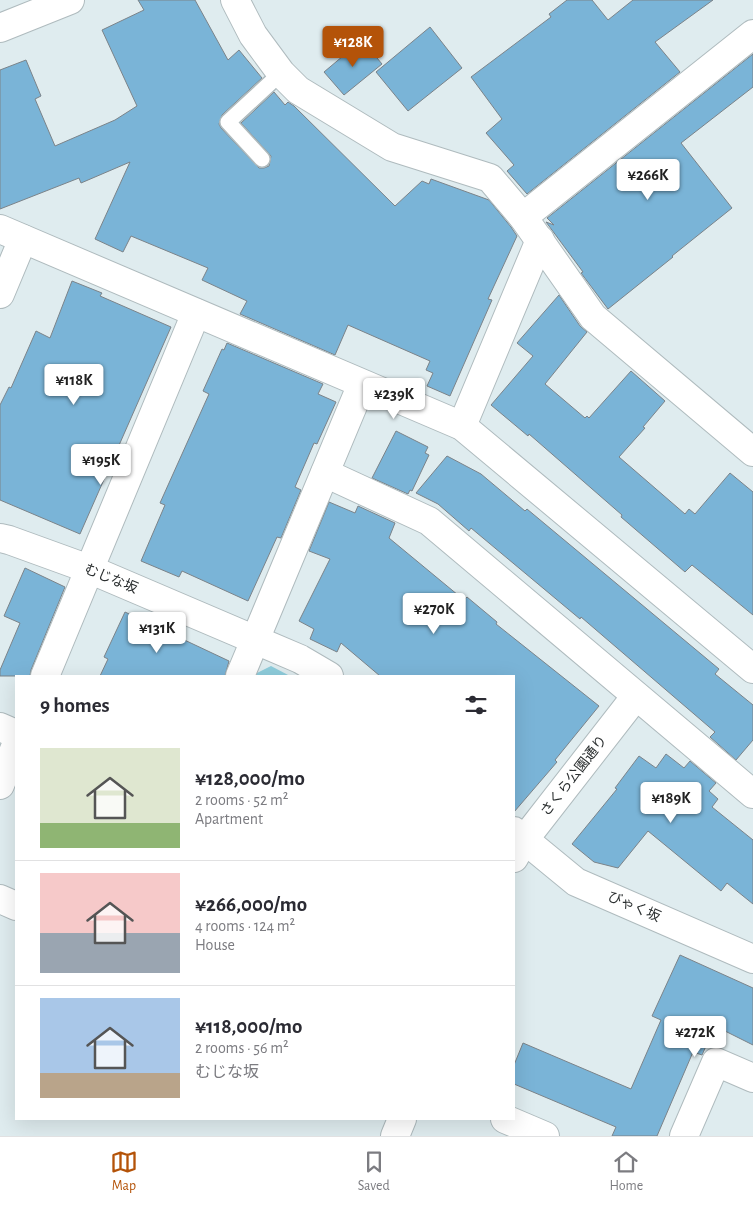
<!DOCTYPE html>
<meta charset="utf-8">
<style>
body{margin:0;font-family:"Alegreya Sans","Noto Sans JP",sans-serif;background:#f2f2f3;color:#2b2b33;height:100vh;display:flex;flex-direction:column;font-size:19px;white-space:nowrap}
*{box-sizing:border-box;margin:0}
p{font-size:16px;color:#7c7c81}
.icon{flex:none;width:28px;height:28px;fill:none;stroke:currentColor;stroke-width:2;stroke-linecap:round;stroke-linejoin:round}
.map{position:relative;flex:1;overflow:hidden}
.side{position:absolute;left:15px;top:675px;width:500px;height:445px;display:flex;flex-direction:column;background:#fff;border-radius:0px;box-shadow:0 5px 20px #0002}
.side>*{flex:none}
.price{position:absolute;translate:-50% -42px;padding:0 11px;border-radius:5px;background:#fff;color:#222;font-size:16px;line-height:32px;filter:drop-shadow(0 1px 2px #0008)}
.price::after{content:'';position:absolute;left:50%;top:30px;width:15px;height:11px;margin-left:-8px;background:inherit;clip-path:polygon(0 0,100% 0,50% 100%)}
.price.selected{background:#b45309;color:#fff}
ul{padding:0;list-style:none}
li{display:flex;align-items:center;gap:15px;height:125px;padding:0 25px}
li+li{border-top:1px solid #e1e1e2}
li span{display:grid;place-items:center;flex:none;width:140px;height:100px;border-radius:0px;color:#555}
li>.icon{margin-inline-start:auto}
span .icon{width:60px;height:60px;fill:#fffc;stroke-width:1}
li b{font-size:21px}
h2{display:flex;justify-content:space-between;align-items:center;height:60px;padding:0 25px;font-size:21px}
.dock{display:flex;justify-content:space-around;align-items:center;height:70px;border-top:1px solid #e1e1e2;background:#fff;font-size:14px;color:#7c7c81}
.dock a{display:grid;justify-items:center;gap:2px}
.dock .selected{color:#b45309}
.map>svg:first-child{display:block}
.green{fill:#8ecddc}
.building{fill:#7ab4d7;stroke:#7b8389}
.lines{fill:none;stroke-linecap:round;stroke-linejoin:round}
.service-casing{stroke:#afbbbe;stroke-width:18}
.minor-casing{stroke:#afbbbe;stroke-width:30}
.tertiary-casing{stroke:#afbbbe;stroke-width:30}
.service{stroke:#fff;stroke-width:15}
.minor{stroke:#fff;stroke-width:28}
.tertiary{stroke:#fff;stroke-width:28}
.labels{text-anchor:middle;dominant-baseline:central;stroke-width:4;stroke-linejoin:round;paint-order:stroke}
.street-label{font-size:14px;fill:#2c3031;stroke:#fff}
</style>
<div class="map">
<svg width="753" height="1136" viewBox="0 0 753 1136">
<rect width="100%" height="100%" fill="#dfecef"/>
<polygon class="green" points="271,666 290,676 256,676 257,673"/>
<g class="building">
<polygon points="138,0 195,0 228,60 239,50 262,78 222,115 219,124 221,128 259,168 264,168 269,166 271,156 241,123 274,92 285,105 288,102 294,106 395,206 422,181 429,184 431,179 489,200 511,227 517,236 488,299 492,300 450,396 427,386 433,373 426,370 430,361 348,325 335,355 240,314 247,301 202,280 208,268 131,236 123,252 95,239 130,162 81,183 79,178 0,209 0,70 26,60 41,96 35,99 55,146 115,120 137,106 102,30 144,10"/>
<polygon points="567,0 592,0 608,20 633,0 713,0 655,42 680,72 527,194 507,171 514,165 486,133 502,119 471,77 551,17 549,14"/>
<polygon points="430,27 462,68 408,111 376,72"/>
<polygon points="362,40 382,64 344,95 324,72"/>
<polygon points="753,54 753,87 681,143 732,208 672,256 673,257 608,309 581,273 583,272 546,222 554,225 547,218"/>
<polygon points="72,281 102,293 100,296 171,327 80,534 0,500 0,405 9,387 11,388 36,331 50,338"/>
<polygon points="559,295 580,326 587,332 545,384 585,418 587,416 589,418 631,371 665,401 643,427 645,428 619,457 685,514 689,509 695,514 730,473 753,492 753,615 692,565 685,572 621,517 622,515 529,434 528,436 491,405 533,356 517,343"/>
<polygon points="227,343 323,384 318,394 336,402 317,444 314,443 295,487 301,490 281,538 277,537 248,601 182,571 179,577 141,561 165,505 160,503 209,394 203,391 222,349 224,350"/>
<polygon points="396,431 428,447 425,453 429,455 412,491 410,490 408,494 372,478"/>
<polygon points="447,456 481,474 525,511 527,509 719,669 715,674 753,705 753,740 736,760 710,737 715,732 581,617 580,619 471,528 469,531 438,504 416,493"/>
<polygon points="329,502 355,513 358,506 395,523 389,538 464,600 467,597 497,622 496,624 599,706 555,760 557,762 514,812 514,676 380,676 341,643 337,652 310,639 314,629 299,621 330,559 309,551"/>
<polygon points="25,568 65,587 31,670 30,676 0,676 0,670 20,623 4,616"/>
<polygon points="125,612 229,661 225,676 100,676 108,659 104,657"/>
<polygon points="666,754 684,768 690,761 716,783 709,791 718,799 712,807 753,840 753,904 727,883 721,891 648,831 618,868 594,862 572,844 617,789 615,788 639,756 656,768"/>
<polygon points="680,955 753,988 753,1045 715,1026 702,1055 693,1052 657,1136 612,1136 616,1127 514,1084 514,1065 523,1043 631,1089 661,1020 652,1016"/>
</g>
<g class="lines">
<g class="service-casing">
<polyline id="service" points="262,159 228,122 281,73"/>
</g>
<g class="minor-casing">
<g id="minor">
<polyline points="235,0 253,35 281,73 298,90 392,147 490,178 523,217 593,317 753,452"/>
<polyline points="0,28 70,0"/>
<polyline points="523,217 753,34"/>
<polyline points="0,229 462,426 753,669"/>
<polyline points="0,294 23,239"/>
<polyline points="462,426 540,240"/>
<polyline points="325,473 429,521 753,794"/>
<polyline points="45,676 196,313"/>
<polyline points="240,676 362,384"/>
<polyline points="0,727 16,734"/>
<polyline points="0,785 16,745"/>
<polyline points="514,858 524,840 636,696"/>
<polyline points="0,899 16,906"/>
<polyline points="505,1119 545,1136"/>
<polyline points="395,1136 402,1119"/>
<polyline points="684,1136 716,1062 753,1078"/>
</g>
</g>
<g class="tertiary-casing">
<g id="tertiary">
<polyline points="0,538 9,540 89,569 300,659 329,676"/>
<polyline points="514,831 576,882 753,959"/>
</g>
</g>
<use href="#service" class="service"/>
<use href="#minor" class="minor"/>
<use href="#tertiary" class="tertiary"/>
</g>
<g class="labels">
<g class="street-label">
<text transform="translate(111 579) rotate(22)">むじな坂</text>
<text transform="translate(574 776) rotate(-52)">さくら公園通り</text>
<text transform="translate(634 907) rotate(23)">びゃく坂</text>
</g>
</g>
</svg>
<b class="price selected" style="left:353px;top:68px">¥128K</b>
<b class="price" style="left:648px;top:201px">¥266K</b>
<b class="price" style="left:74px;top:406px">¥118K</b>
<b class="price" style="left:394px;top:420px">¥239K</b>
<b class="price" style="left:101px;top:486px">¥195K</b>
<b class="price" style="left:434px;top:635px">¥270K</b>
<b class="price" style="left:157px;top:654px">¥131K</b>
<b class="price" style="left:671px;top:824px">¥189K</b>
<b class="price" style="left:695px;top:1058px">¥272K</b>
<section class="side">
<h2>9 homes<svg class="icon" aria-label="filters" viewBox="0 0 24 24"><path d="M4 7h16M4 17h16"/><circle cx="9" cy="7" r="2"/><circle cx="15" cy="17" r="2"/></svg></h2>
<ul>
<li><span style="background:linear-gradient(#dfe7d0 75%,#8fb573 0)"><svg class="icon" aria-label="home" viewBox="0 0 24 24"><path d="M3 11l9-7 9 7M6 9v11h12V9"/></svg></span><div><b>¥128,000/mo</b><p>2 rooms · 52 m²</p><p>Apartment</p></div></li>
<li><span style="background:linear-gradient(#f6c9c9 60%,#9aa5b1 0)"><svg class="icon" aria-label="home" viewBox="0 0 24 24"><path d="M3 11l9-7 9 7M6 9v11h12V9"/></svg></span><div><b>¥266,000/mo</b><p>4 rooms · 124 m²</p><p>House</p></div></li>
<li><span style="background:linear-gradient(#a9c7e8 75%,#b9a48a 0)"><svg class="icon" aria-label="home" viewBox="0 0 24 24"><path d="M3 11l9-7 9 7M6 9v11h12V9"/></svg></span><div><b>¥118,000/mo</b><p>2 rooms · 56 m²</p><p>むじな坂</p></div></li>
</ul>
</section>
</div>
<nav class="dock">
<a class="selected"><svg class="icon" aria-label="map" viewBox="0 0 24 24"><path d="M3 6l6-2 6 2 6-2v14l-6 2-6-2-6 2zM9 4v14M15 6v14"/></svg>Map</a>
<a><svg class="icon" aria-label="saved" viewBox="0 0 24 24"><path d="M7 4h10v16l-5-4-5 4z"/></svg>Saved</a>
<a><svg class="icon" aria-label="home" viewBox="0 0 24 24"><path d="M3 11l9-7 9 7M6 9v11h12V9"/></svg>Home</a>
</nav>
